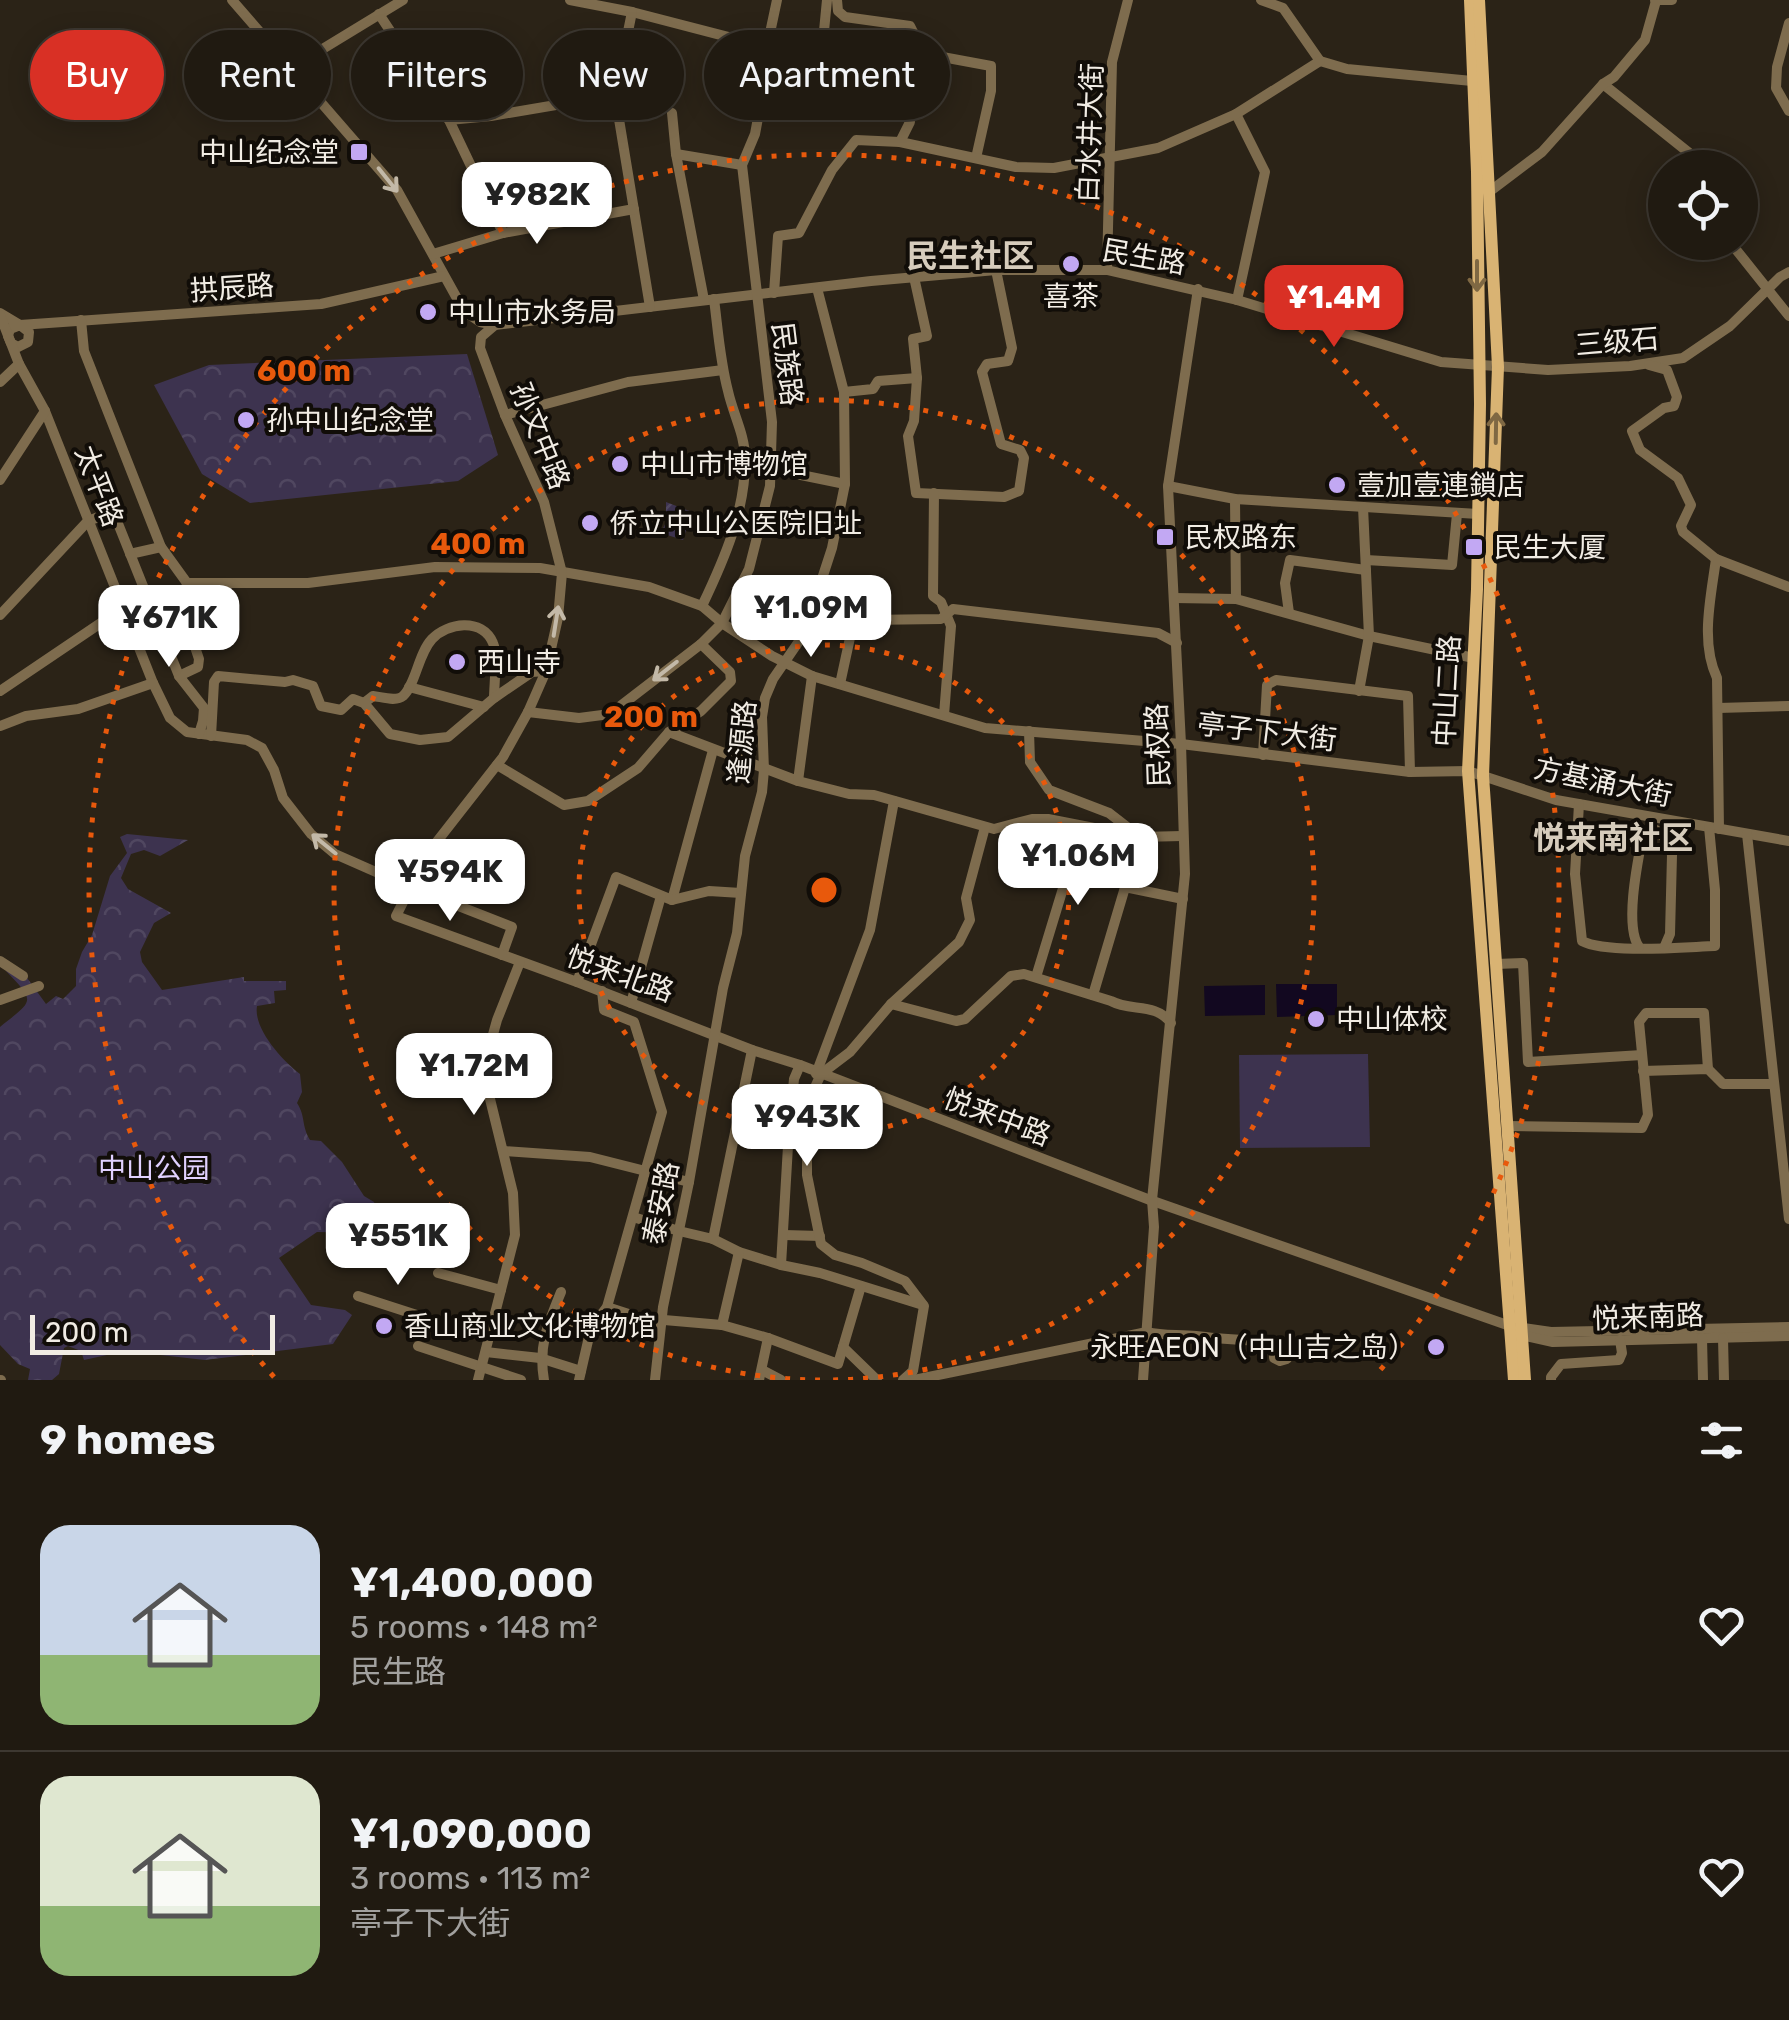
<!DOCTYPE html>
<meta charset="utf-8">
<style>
body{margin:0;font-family:Rubik,"Noto Sans SC",sans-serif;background:#2d271f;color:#f1f3f6;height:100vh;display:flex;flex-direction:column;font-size:38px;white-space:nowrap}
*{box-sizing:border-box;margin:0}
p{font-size:32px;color:#a2a19f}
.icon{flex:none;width:55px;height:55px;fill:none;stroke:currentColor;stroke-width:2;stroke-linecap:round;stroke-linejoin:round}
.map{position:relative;height:1380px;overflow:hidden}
.sheet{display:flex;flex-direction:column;background:#201a11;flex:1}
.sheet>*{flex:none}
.guide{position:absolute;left:30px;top:30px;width:1000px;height:90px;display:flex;gap:20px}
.controls{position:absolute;left:1648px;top:150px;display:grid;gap:20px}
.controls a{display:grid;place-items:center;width:110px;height:110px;border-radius:50%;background:#201a11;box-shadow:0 5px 25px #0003,0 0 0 2px #3d3831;font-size:50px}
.scale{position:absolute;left:30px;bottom:25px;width:245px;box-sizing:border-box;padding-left:10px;border:5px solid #f1ece4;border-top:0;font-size:28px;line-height:35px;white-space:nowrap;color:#f1ece4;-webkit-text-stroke:8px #110d08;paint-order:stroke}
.price{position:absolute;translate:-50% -85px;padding:0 22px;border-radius:20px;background:#fff;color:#222;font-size:32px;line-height:65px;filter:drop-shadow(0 2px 5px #0008)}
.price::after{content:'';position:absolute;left:50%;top:60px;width:30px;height:22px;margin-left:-15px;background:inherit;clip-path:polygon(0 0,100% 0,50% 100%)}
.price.on{background:#d93025;color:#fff}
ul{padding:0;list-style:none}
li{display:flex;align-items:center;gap:30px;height:250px;padding:0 40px}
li+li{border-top:2px solid #3d3831}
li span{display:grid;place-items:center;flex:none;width:280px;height:200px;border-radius:30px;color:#555}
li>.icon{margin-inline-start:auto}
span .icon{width:120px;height:120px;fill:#fffc;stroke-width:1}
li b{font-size:42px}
h2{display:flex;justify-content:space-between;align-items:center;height:120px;padding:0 40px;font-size:42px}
.chip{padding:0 35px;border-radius:45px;background:#201a11;box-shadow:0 5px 25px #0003,0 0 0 2px #3d3831;font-size:35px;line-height:90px}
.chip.on{background:#d93025;color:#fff}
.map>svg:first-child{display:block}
.park{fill:url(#park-crowns)}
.garden{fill:url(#garden-furrows)}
.pitch{fill:#3d334f}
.water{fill:#120820}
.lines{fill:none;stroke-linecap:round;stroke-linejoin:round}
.minor{stroke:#7e6c4e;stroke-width:10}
.major{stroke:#d9b373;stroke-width:12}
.oneway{stroke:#c3b9a8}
.oneway2{stroke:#7f6843}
.ring{fill:none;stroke:#e8590c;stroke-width:5;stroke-dasharray:5 10}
.poi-dot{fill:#c2a8f3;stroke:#110d08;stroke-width:4}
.labels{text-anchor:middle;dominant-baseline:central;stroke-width:8;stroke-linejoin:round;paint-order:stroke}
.street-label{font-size:28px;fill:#f1ece4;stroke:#110d08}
.poi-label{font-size:28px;fill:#f1ece4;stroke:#110d08;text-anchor:start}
.park-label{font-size:28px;fill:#e0d1ff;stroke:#110d08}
.quarter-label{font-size:32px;font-weight:bold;fill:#d6ccbc;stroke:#110d08}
.centre{fill:#e8590c;stroke:#110d08;stroke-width:5}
.ring-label{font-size:30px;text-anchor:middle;font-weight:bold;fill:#e8590c;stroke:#110d08;stroke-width:8;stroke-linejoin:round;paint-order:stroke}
</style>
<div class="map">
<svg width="1789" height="1380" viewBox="0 0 1789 1380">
<defs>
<pattern id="park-crowns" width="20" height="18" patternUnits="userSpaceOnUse" patternTransform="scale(2.5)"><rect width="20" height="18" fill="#3d334f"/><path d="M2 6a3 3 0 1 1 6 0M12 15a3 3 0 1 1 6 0" fill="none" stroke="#504760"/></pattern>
<pattern id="garden-furrows" width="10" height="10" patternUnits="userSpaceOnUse" patternTransform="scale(2.5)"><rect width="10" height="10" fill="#3d334f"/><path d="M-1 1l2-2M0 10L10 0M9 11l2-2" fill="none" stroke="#504760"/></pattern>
</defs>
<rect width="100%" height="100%" fill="#2b2317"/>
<g class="park">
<polygon points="467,354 498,455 458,481 250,503 202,474 154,385 209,365"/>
<path d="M127,834L188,840L160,856L144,850L131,854L121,878L128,889L171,913L154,923L140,952L142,962L162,990L244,977V981H286V990L274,991L275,1003L257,1006C253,1029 283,1061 300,1074L302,1092L297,1103C306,1117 301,1125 310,1140L321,1141L342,1162L364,1196L374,1202L378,1213L373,1215L371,1231L367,1233L317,1232L279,1258L311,1305L345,1310L352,1315L333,1344L205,1360L125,1351L84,1360L81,1351L68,1346L64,1348L59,1374L52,1380H28L30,1369L18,1364L0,1345V1027C33,1000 37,1003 6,971H22L46,1004L56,996L63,999L76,986V969L82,952L92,935L110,876L127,853L120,837Z"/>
</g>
<polygon class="garden" points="666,502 692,512 683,540 661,533 666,522"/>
<polygon class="pitch" points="1368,1054 1370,1147 1240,1148 1239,1055"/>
<g class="water">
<polygon points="1276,984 1337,984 1337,1015 1277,1017"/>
<polygon points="1265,985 1265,1015 1205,1016 1204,986"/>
</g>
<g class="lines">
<g class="minor">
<polyline points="232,0 397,190 464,311 480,322 495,325 871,281 996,270 1107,270 1237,300 1441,362 1548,370 1630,366 1683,358 1730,326 1780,277 1789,272"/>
<polyline points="570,0 632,12 767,47"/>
<polyline points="837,0 838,11 845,17 910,26 921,48 937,56 991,66 991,91 976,158"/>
<polyline points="1261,0 1283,8 1320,61 1347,69 1472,81"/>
<polyline points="1655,0 1672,0"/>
<polyline points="632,12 615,95 650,307"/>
<polyline points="379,14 449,120 503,233"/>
<polyline points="1789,23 1777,67 1776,88 1789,111"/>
<polyline points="293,67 403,0"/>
<polyline points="1603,84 1693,156 1701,168"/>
<polyline points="778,85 791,92"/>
<polyline points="764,86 783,83 786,71 790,68 814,75 820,72 827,0"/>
<polyline points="672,113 676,154 704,300"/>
<polyline points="1236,114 1265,172 1237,300"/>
<polyline points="449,120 491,116 615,95"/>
<polyline points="900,142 910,122 901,101 921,48"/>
<polyline points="676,154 742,165"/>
<polyline points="1489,192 1542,152 1603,84 1614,77 1645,40 1656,1"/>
<polyline points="1730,242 1789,316"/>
<polyline points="433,254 503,233 634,209"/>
<polyline points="1107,270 1112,62 1128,0"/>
<polyline points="914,277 927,336 913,339 917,378 914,421 908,436 916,493 1004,497 1019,491 1024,458 1020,450 1001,444 982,372 987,364 1008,361 1012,348 996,270"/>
<polyline points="774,293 778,236 799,233 832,170 856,140 900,142 1016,167 1054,168 1158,148 1236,114 1320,61"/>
<polyline points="0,313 20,325 29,332 28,342 18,347 11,343 8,336 10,329 20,325 321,304 444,276"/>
<polyline points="0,315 19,364 45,411 153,683 170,718 187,732 247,740 262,748 274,770 283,798 311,834 335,854 410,887 512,927 502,955"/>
<polyline points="81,320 84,351 161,547 187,583 308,583 435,567 540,568 649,587 702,606 722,623 772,656 812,676 985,728 1181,744 1410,772 1468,771 1556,800 1789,841"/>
<polyline points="495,325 481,337 480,348 505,415 544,502 562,573 558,618 546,671 528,712 503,757 428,853 396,916 577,982 752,1050 800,1065 1150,1200 1510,1326 1551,1332 1789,1327"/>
<polyline points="1649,365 1667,370 1677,397 1674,406 1664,408 1632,431 1640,450 1678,478 1691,505 1681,526 1683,532 1716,559 1789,587"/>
<polyline points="0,382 19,364"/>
<polyline points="844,392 873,389 878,381 917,378"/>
<polyline points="505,415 628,382 723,370"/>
<polyline points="801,475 845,484"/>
<polyline points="0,480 45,411"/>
<polyline points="1168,486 1235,499 1478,514"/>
<polyline points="934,493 933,596 941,602 951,626 944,715"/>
<polyline points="1235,499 1236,599"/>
<polyline points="130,554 161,547"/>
<path d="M1716,559C1711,597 1700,642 1717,678L1719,829"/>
<polyline points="1366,560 1452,565 1457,514"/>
<polyline points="1174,598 1236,599 1369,636 1474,658"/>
<path d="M702,606C724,560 746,510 745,458C745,435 733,414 728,391C720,361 718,330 714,299"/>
<polyline points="1289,613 1285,583 1290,560 1366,570"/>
<polyline points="0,615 88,521 109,513 115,516 179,676 204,708 203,721 199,734"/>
<polyline points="179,676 198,667 199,659 183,611 187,583"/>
<polyline points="840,684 853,624 866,620 941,619 953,609 1158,633 1177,643"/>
<polyline points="409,687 484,707"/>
<polyline points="0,691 123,608"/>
<polyline points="1359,691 1369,636 1363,507"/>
<path d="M364,703L373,696C382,697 396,702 403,696C416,684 418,654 432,639C447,623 482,617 493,643C498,654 494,685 494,698"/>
<polyline points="1718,708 1789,706"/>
<polyline points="528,712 579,718 610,714 701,644 722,623 749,569 770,486 772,422 742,165 755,134 764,86 767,47 777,0"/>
<polyline points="0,726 26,716 78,709 153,683"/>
<polyline points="1029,731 1030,762 1049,790 1109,813 1140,837 1093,995"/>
<polyline points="669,732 798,781 849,794 874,795 994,829 1032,819 1048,819 1140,837 1182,836"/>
<polyline points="211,736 214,682 218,676 285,682 293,680 313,686 321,706 341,710 353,699 364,703 390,734 420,740 448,737 494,698 532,672 546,671"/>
<polyline points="1263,755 1267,685 1276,680 1408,696 1410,772"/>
<polyline points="497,765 564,805 588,801 638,768 669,732 701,711 731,681 730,672 701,644"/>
<polyline points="798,781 812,676"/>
<path d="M1579,804L1575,874L1582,941C1607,954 1685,947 1715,946V890L1709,827"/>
<polyline points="1747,834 1789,1219"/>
<polyline points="1125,887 1183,899"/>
<polyline points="672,900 713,750"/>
<path d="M1639,947C1624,926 1638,860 1643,834L1656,830L1667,840L1672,855L1670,934L1664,948"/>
<polyline points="0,961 23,976"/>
<polyline points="1496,964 1523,963 1528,1062 1642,1055"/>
<polyline points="1036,977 1082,826"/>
<polyline points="577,982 616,877 672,900 709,891 741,893"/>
<polyline points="0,1000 39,986"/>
<polyline points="631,1003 661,896"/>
<path d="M891,1004L956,1021L965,1019L1011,976L1024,974L1111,1001C1131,1012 1155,1002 1171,1023"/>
<polyline points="1643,1071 1708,1069 1723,1084 1774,1084"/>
<polyline points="816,1074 870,930 894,801"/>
<polyline points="1507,1126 1642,1128 1648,1115 1639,1022 1646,1013 1704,1013 1708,1069"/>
<polyline points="504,1151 590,1157 689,1182"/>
<polyline points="633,1217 679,1231 713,1239 739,1252 781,1265 820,1273 923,1305"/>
<polyline points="784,1235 820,1236"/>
<polyline points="713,1239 752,1050"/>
<polyline points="781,1265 789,1129 794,1079 800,1065"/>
<polyline points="438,1273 501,1290"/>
<polyline points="358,1296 426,1318"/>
<polyline points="607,1307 641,1318 722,1325 768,1338 838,1364 861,1286"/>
<polyline points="551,1317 591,1328"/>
<polyline points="722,1325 739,1252"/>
<polyline points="1517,1334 1553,1342 1789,1336"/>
<polyline points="1702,1338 1703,1380"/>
<polyline points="1723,1338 1724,1380"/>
<polyline points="418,1346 521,1380"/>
<polyline points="843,1347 877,1380"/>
<polyline points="486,1352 540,1358 581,1371"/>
<polyline points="762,1370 781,1380"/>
<polyline points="0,1380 1,1380"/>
<polyline points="478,1380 515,1235 513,1193 490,1099 487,1056 497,1020 520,962"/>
<path d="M544,1380C538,1345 548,1324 561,1292"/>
<polyline points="579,1380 591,1328 607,1307 662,1112 634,1022 604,1010 602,991"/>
<polyline points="655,1380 663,1307 689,1182 723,988 737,933 745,856 762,792 764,770 762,717 765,698 773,679 804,634 832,548 845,484 844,392 817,288"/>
<polyline points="759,1380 768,1338"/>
<polyline points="903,1380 913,1371 924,1306 905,1281 862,1263 835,1255 821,1244 807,1175 807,1105 821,1074 850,1052 891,1004 959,942 970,920 966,898 985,827"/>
<path d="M914,1380L1147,1332C1164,1336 1179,1334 1196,1336C1226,1340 1256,1340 1286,1343L1290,1348L1287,1359L1280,1361L1274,1358V1342"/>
<polyline points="1143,1380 1154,1227 1152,1200 1185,874 1181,744 1168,486 1198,289"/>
<polyline points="1551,1380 1551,1377 1561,1364 1619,1360 1622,1353 1620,1340"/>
</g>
<g class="major">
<polyline points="1470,0 1477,172 1480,404 1477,589 1468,771 1514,1380"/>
<polyline points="1479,0 1498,367 1483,776 1525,1380"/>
</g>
</g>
<defs><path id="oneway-shaft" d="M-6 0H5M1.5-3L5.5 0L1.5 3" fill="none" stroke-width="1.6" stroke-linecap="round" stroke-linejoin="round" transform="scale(2.5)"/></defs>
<g class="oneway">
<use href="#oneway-shaft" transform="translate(388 180) rotate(51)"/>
<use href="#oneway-shaft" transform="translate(556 621) rotate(-81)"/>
<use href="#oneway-shaft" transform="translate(665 671) rotate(142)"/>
<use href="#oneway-shaft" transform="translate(324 844) rotate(-141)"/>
</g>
<g class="oneway2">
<use href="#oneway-shaft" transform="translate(1477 276) rotate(90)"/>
<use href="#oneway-shaft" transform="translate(1496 428) rotate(-89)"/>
</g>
<g class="ring">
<circle cx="824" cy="890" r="245"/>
<path d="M820 1380A490 490 0 1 1 828 1380"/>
<path d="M274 1377A735 735 0 1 1 1374 1377"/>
</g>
<g class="poi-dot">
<rect x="349" y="142" width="20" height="20" rx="5"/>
<circle cx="1071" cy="264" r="10"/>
<circle cx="428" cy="312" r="10"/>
<circle cx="246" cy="420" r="10"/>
<circle cx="620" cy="464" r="10"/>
<circle cx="1337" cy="485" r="10"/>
<circle cx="590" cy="523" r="10"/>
<rect x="1155" y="527" width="20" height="20" rx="5"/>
<rect x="1464" y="537" width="20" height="20" rx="5"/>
<circle cx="457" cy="662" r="10"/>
<circle cx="1316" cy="1019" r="10"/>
<circle cx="384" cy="1326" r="10"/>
<circle cx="1436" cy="1347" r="10"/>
</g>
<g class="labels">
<g class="street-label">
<text transform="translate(1090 133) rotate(-88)">白水井大街</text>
<text transform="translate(1144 257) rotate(10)">民生路</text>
<text transform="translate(232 288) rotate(-4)">拱辰路</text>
<text transform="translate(1617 342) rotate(-5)">三级石</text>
<text transform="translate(787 364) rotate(83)">民族路</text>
<text transform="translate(540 436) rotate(68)">孙文中路</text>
<text transform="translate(99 486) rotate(69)">太平路</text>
<text transform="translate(1447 691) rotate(-87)">中山二路</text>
<text transform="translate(1267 732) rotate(7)">亭子下大街</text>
<text transform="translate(742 742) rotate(-85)">逢源路</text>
<text transform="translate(1158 745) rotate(-92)">民权路</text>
<text transform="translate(1603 782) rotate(12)">方基涌大街</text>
<text transform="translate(620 974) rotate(20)">悦来北路</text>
<text transform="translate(997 1117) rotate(21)">悦来中路</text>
<text transform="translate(661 1203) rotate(-79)">泰安路</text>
<text transform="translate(1648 1317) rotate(-2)">悦来南路</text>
</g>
<g class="poi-label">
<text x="339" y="152" text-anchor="end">中山纪念堂</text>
<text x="1071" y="296" text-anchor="middle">喜茶</text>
<text x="448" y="312">中山市水务局</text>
<text x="266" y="420">孙中山纪念堂</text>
<text x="640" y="464">中山市博物馆</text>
<text x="1357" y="485">壹加壹連鎖店</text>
<text x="610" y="523">侨立中山公医院旧址</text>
<text x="1185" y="537">民权路东</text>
<text x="1494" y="547">民生大厦</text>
<text x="477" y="662">西山寺</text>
<text x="1336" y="1019">中山体校</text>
<text x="404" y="1326">香山商业文化博物馆</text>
<text x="1416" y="1347" text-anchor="end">永旺AEON（中山吉之岛）</text>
</g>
<g class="park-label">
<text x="154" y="1168">中山公园</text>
</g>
<g class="quarter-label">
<text x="970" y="256">民生社区</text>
<text x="1613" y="838">悦来南社区</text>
</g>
</g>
<circle cx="824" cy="890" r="15" class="centre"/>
<g class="ring-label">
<text x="304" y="381">600 m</text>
<text x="478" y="554">400 m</text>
<text x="651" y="727">200 m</text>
</g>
</svg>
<div class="controls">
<a><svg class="icon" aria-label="locate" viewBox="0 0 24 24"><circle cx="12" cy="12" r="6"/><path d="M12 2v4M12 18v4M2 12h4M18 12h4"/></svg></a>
</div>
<div class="scale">200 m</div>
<b class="price" style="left:537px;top:247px">¥982K</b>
<b class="price on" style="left:1334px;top:350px">¥1.4M</b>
<b class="price" style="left:811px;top:660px">¥1.09M</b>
<b class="price" style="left:169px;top:670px">¥671K</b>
<b class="price" style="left:1078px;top:908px">¥1.06M</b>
<b class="price" style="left:450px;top:924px">¥594K</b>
<b class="price" style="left:474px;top:1118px">¥1.72M</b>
<b class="price" style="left:807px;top:1169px">¥943K</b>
<b class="price" style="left:398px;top:1288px">¥551K</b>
<div class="guide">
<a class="chip on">Buy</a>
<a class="chip">Rent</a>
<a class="chip">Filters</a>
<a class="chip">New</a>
<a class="chip">Apartment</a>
</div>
</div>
<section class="sheet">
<h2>9 homes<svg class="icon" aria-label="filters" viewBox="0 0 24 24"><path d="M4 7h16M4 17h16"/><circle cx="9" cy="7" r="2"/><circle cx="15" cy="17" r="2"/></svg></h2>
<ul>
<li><span style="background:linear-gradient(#c9d6e8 65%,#8fb573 0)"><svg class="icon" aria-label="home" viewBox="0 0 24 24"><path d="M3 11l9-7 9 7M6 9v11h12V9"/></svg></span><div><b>¥1,400,000</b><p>5 rooms · 148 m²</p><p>民生路</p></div><svg class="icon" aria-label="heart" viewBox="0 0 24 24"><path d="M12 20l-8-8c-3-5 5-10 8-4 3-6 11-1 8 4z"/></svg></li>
<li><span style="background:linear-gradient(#dfe7d0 65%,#8fb573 0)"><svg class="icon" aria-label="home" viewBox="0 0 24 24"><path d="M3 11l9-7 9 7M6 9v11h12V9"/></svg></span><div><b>¥1,090,000</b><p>3 rooms · 113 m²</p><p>亭子下大街</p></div><svg class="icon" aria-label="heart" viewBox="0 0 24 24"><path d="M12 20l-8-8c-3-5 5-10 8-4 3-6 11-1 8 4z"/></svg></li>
</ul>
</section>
